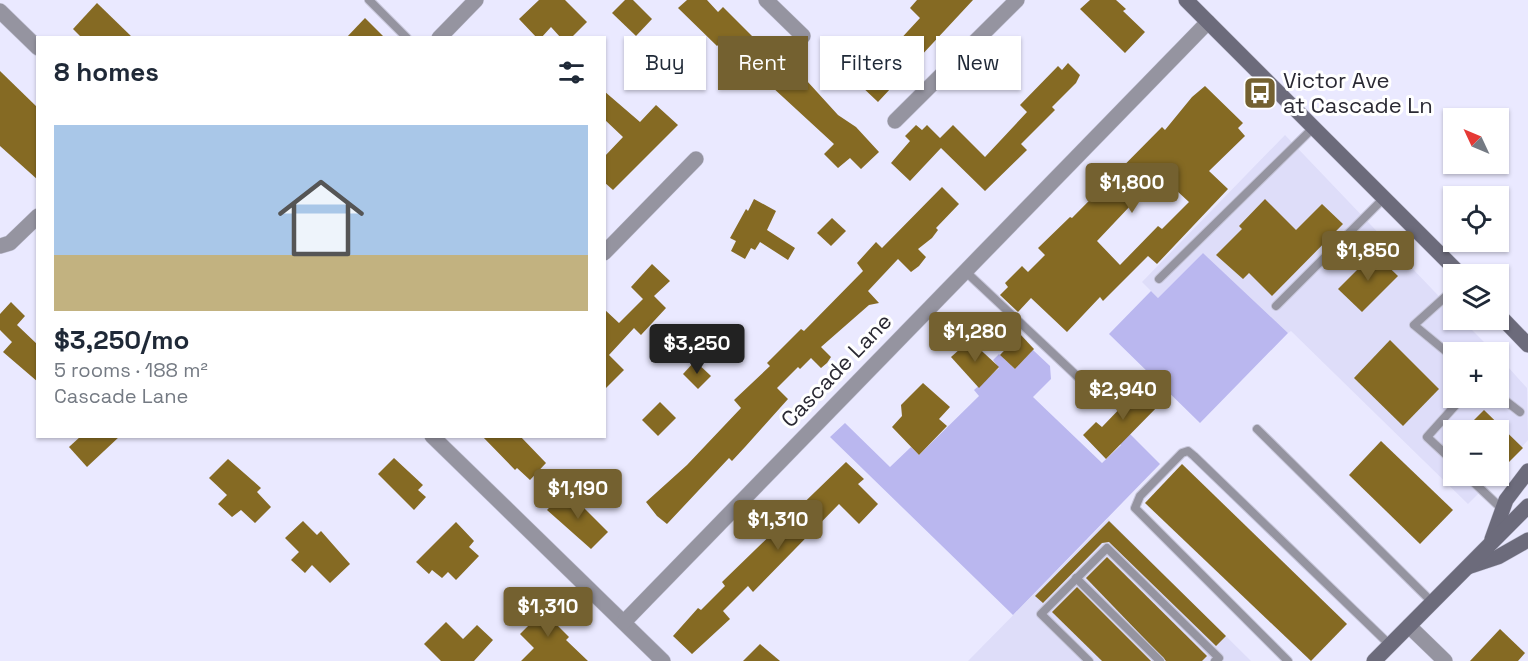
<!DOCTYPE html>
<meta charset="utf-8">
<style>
body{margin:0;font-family:"Space Grotesk",sans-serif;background:#f6f6f7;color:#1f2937;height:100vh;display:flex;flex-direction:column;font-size:22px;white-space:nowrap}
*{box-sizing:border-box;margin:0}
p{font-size:20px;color:#747a83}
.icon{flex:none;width:33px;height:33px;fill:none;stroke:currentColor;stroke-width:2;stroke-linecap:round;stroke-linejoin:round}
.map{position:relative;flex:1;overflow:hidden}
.panel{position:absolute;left:36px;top:36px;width:570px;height:402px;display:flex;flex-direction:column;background:#fff;border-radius:0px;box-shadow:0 2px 4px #0004}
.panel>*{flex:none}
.guide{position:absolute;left:624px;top:36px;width:570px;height:54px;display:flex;gap:12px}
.needle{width:39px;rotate:314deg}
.controls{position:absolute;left:1443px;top:108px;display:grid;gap:12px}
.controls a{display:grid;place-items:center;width:66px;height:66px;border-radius:0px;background:#fff;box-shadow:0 2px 4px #0004;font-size:30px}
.price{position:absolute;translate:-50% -51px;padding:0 14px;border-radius:6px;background:#746130;color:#fff;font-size:20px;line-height:39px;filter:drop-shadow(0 2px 3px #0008)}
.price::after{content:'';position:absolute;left:50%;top:36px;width:18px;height:14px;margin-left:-9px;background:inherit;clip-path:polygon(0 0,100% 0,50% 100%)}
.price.current{background:#222;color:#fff}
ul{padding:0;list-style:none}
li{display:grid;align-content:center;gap:12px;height:318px;padding:0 18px}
li span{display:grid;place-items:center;height:186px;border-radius:0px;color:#555}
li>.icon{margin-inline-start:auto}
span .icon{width:108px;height:108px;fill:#fffc;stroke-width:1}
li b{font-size:26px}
h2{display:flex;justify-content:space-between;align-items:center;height:72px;padding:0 18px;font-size:26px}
.pill{padding:0 21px;border-radius:0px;background:#fff;box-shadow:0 2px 4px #0004;font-size:21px;line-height:54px}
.pill.current{background:#746130;color:#fff}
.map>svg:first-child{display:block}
.built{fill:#deddf9}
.green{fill:#bab7ef}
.building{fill:#856a23;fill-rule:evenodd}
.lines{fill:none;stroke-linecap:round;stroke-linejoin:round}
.lane-casing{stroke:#c7c6da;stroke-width:10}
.street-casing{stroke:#c7c6da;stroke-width:16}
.secondary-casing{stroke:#c7c6da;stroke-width:16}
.lane{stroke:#9594a0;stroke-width:8}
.street{stroke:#9594a0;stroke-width:15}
.secondary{stroke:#6c6b7b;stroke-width:15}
.labels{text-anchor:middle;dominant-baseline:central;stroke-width:6;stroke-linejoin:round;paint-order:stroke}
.poi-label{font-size:22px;fill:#2a2933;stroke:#fff;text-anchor:start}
.street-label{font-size:22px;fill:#2a2933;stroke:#fff}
</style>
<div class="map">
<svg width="1528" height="661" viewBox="0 0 1528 661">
<rect width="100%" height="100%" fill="#eae9ff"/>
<g class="built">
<polygon points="1285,135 1453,311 1454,320 1462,320 1494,352 1454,352 1454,398 1498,398 1499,357 1527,388 1528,440 1499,473 1498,430 1454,430 1454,476 1496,476 1468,504 1291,331 1288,333 1203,253 1158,298 1142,282"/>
<polygon points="1108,519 1251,661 968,661"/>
</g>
<g class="green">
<polygon points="1203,253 1288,333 1200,423 1109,334 1151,291 1158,298"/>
<polygon points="1033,350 1050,366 1051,379 1033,397 1102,463 1121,445 1118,442 1127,431 1160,464 1013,615 830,437 845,423 890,467 911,447 919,455 979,396 974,390 999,368 993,360 999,354 1015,369"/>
</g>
<g class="building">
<polygon points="539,0 565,0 587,22 571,38 561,38 551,27 541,38 537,38 519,19"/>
<polygon points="625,0 633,0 652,19 636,36 612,13"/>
<polygon points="687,0 707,0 718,12 723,7 789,73 792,70 807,81 838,115 856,127 879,152 861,169 850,158 838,168 824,154 834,144 722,41 717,46 678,8"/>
<polygon points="917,0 973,0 878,102 859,84 920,18 910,8"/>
<polygon points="1090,0 1116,0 1126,9 1123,11 1145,32 1125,53 1080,9"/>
<polygon points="97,3 133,38 82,38 73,29"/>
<polygon points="365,18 385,38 346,38"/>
<polygon points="1068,63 1080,75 1076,83 1052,107 1055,110 1021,144 1027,150 985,191 941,148 910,181 891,163 910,141 905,136 916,125 922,130 927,125 940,138 953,125 985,157 1027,112 1020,105 1058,66 1062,70"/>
<polygon points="0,71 38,108 38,180 0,146"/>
<path d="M1205,86L1243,123L1238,128L1245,136L1209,171L1228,189L1157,264L1148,256L1103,301L1100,297L1067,332L1031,298L1018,312L1000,295L1008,287L1005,283L1022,266L1028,272L1045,255L1038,248L1070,217L1072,218L1162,127L1165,130L1192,97ZM1164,179L1189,202L1162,229L1158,226L1120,265L1097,241L1149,186L1153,190Z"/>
<polygon points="604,91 640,122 656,105 678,125 613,190 604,182 604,157 623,137 604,119"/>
<polygon points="942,187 959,204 936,228 938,230 932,238 918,249 926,257 919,266 911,272 898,259 868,291 879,303 869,305 821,347 831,357 827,363 821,368 811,358 800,369 798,367 777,388 788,399 745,447 732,461 729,458 667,524 657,516 646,502 687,465 741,408 734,400 770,366 767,363 801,329 804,331 863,271 857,263 876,242 882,248"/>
<polygon points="754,199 776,211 767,230 795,248 788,260 760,242 755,250 751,248 745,259 731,251 736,241 730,238 746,209 748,211"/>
<polygon points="1265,199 1296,230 1322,204 1343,224 1272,296 1249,273 1243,279 1216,255 1242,229 1239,226"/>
<polygon points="832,218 846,231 831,246 817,233"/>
<polygon points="1374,253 1398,276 1362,312 1338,289"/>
<polygon points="652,264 670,281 654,296 666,308 641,335 634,328 609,355 624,370 604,390 604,309 619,323 643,299 631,287"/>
<polygon points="11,302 25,316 17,325 38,345 38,382 3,352 12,342 0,330 0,314"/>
<polygon points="1020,334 1034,349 1015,369 1000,355"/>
<polygon points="970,340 999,367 979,388 951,357"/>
<polygon points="1390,340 1439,389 1403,426 1354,378"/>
<polygon points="695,361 711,376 698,389 683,374"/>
<polygon points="1140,382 1162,402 1106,459 1083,435 1096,422 1102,427 1128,400 1126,398"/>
<polygon points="923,383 950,407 939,419 947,426 919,455 892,427 902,416 901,405"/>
<polygon points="660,402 676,418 658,436 642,420"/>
<polygon points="1484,410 1523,448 1498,473 1498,430 1464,430"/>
<polygon points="81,436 120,436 87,467 69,447"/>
<polygon points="482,436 520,436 546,463 530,480 517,468 515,470"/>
<polygon points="1381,441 1453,510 1420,544 1349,475"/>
<polygon points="394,458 423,485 418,490 426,497 414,510 378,474"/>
<polygon points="228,459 261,488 257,492 271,507 255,523 241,510 232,517 218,504 227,495 209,478"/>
<polygon points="846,462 864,479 858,484 878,504 859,524 839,504 753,592 748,586 723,611 730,619 692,654 673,636 698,608 701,610 725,586 722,582"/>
<polygon points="1182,464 1347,624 1311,661 1145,503"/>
<polygon points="566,490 608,532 591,549 547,510"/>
<polygon points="303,521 317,535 321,531 350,564 330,583 312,565 305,573 291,560 299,552 285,538"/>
<polygon points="1109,521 1226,636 1216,646 1109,542 1102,543 1043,603 1035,596"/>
<polygon points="456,522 474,541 469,547 479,556 456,580 448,572 442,578 432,570 429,574 416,562"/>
<polygon points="1107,557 1207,656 1202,661 1166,661 1086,578"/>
<polygon points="1077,587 1151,661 1102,661 1052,612"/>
<polygon points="543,600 559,615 553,621 569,637 566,640 588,661 521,661 534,648 520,634 533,621 528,616"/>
<polygon points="446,622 463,639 477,625 493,640 474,661 441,661 424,644"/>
<polygon points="1500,629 1525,653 1518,661 1470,661"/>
<polygon points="760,644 780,661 743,661"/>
</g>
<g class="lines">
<g class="lane-casing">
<g id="lane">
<polyline points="369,0 407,38"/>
<polyline points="965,271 1078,377"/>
<polyline points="1159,279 1313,128"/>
<polyline points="1454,289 1414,325 1454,358"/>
<polyline points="1276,306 1384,198"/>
<polyline points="1498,395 1520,412"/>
<polyline points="1257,429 1432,602"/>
<polyline points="1454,462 1427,437 1462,398"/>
<polyline points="1467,476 1502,509"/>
<polyline points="1076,578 1160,661"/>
<polyline points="1089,661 1041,614 1107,548 1219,658 1215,661"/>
<polyline points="1288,661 1135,508 1140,496 1182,453 1188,451 1194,456 1390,645"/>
</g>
</g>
<g class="street-casing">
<g id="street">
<polyline points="766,0 803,36"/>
<polyline points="0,11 38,48"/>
<polyline points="439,38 476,0"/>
<polyline points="895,121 1017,0"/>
<polyline points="0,246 10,243 38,216"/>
<polyline points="604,253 696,159"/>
<polyline points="432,436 663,661"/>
<polyline points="624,622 1208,22"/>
<polyline points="1409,626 1445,661"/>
</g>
</g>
<g class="secondary-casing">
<g id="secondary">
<polyline points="1186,0 1460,274"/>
<polyline points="1498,314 1528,345"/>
<polyline points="1492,539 1506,500 1528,471"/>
<polyline points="1468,567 1498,557 1528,540"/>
<polyline points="1374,661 1528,506"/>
</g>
</g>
<use href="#lane" class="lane"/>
<use href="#street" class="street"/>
<use href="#secondary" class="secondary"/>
</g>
<defs>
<g id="bus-square" transform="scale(1.725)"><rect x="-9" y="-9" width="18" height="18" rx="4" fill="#746130" stroke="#fff"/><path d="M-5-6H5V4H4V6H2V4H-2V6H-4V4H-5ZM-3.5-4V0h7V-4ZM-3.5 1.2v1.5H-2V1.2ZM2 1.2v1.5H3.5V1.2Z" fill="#fff"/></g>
</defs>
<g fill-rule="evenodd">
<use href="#bus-square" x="1260" y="93"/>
</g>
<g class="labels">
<g class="poi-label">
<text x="1283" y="80">Victor Ave<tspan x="1283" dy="25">at Cascade Ln</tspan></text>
</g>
<g class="street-label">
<text transform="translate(836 370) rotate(-46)">Cascade Lane</text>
</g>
</g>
</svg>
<div class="controls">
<a><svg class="needle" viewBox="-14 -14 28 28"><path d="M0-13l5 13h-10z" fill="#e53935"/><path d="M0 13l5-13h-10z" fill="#747a83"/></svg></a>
<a><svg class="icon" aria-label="locate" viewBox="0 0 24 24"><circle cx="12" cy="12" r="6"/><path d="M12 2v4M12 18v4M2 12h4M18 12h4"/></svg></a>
<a><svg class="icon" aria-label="layers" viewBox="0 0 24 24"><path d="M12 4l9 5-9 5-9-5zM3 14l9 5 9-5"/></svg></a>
<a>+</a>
<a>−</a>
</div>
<b class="price" style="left:1132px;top:214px">$1,800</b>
<b class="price" style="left:1368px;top:282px">$1,850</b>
<b class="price" style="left:975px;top:363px">$1,280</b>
<b class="price current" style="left:697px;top:375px">$3,250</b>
<b class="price" style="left:1123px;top:421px">$2,940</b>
<b class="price" style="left:578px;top:520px">$1,190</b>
<b class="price" style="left:778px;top:551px">$1,310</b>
<b class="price" style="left:548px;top:638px">$1,310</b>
<div class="guide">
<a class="pill">Buy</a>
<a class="pill current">Rent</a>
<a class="pill">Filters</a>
<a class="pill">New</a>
</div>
<section class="panel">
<h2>8 homes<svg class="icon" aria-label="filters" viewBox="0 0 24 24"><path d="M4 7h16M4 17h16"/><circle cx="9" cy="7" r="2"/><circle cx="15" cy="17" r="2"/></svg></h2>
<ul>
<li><span style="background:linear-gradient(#a9c7e8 70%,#c2b280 0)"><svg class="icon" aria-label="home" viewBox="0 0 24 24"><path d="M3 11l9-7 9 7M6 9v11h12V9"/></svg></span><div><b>$3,250/mo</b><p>5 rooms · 188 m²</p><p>Cascade Lane</p></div></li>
</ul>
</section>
</div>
